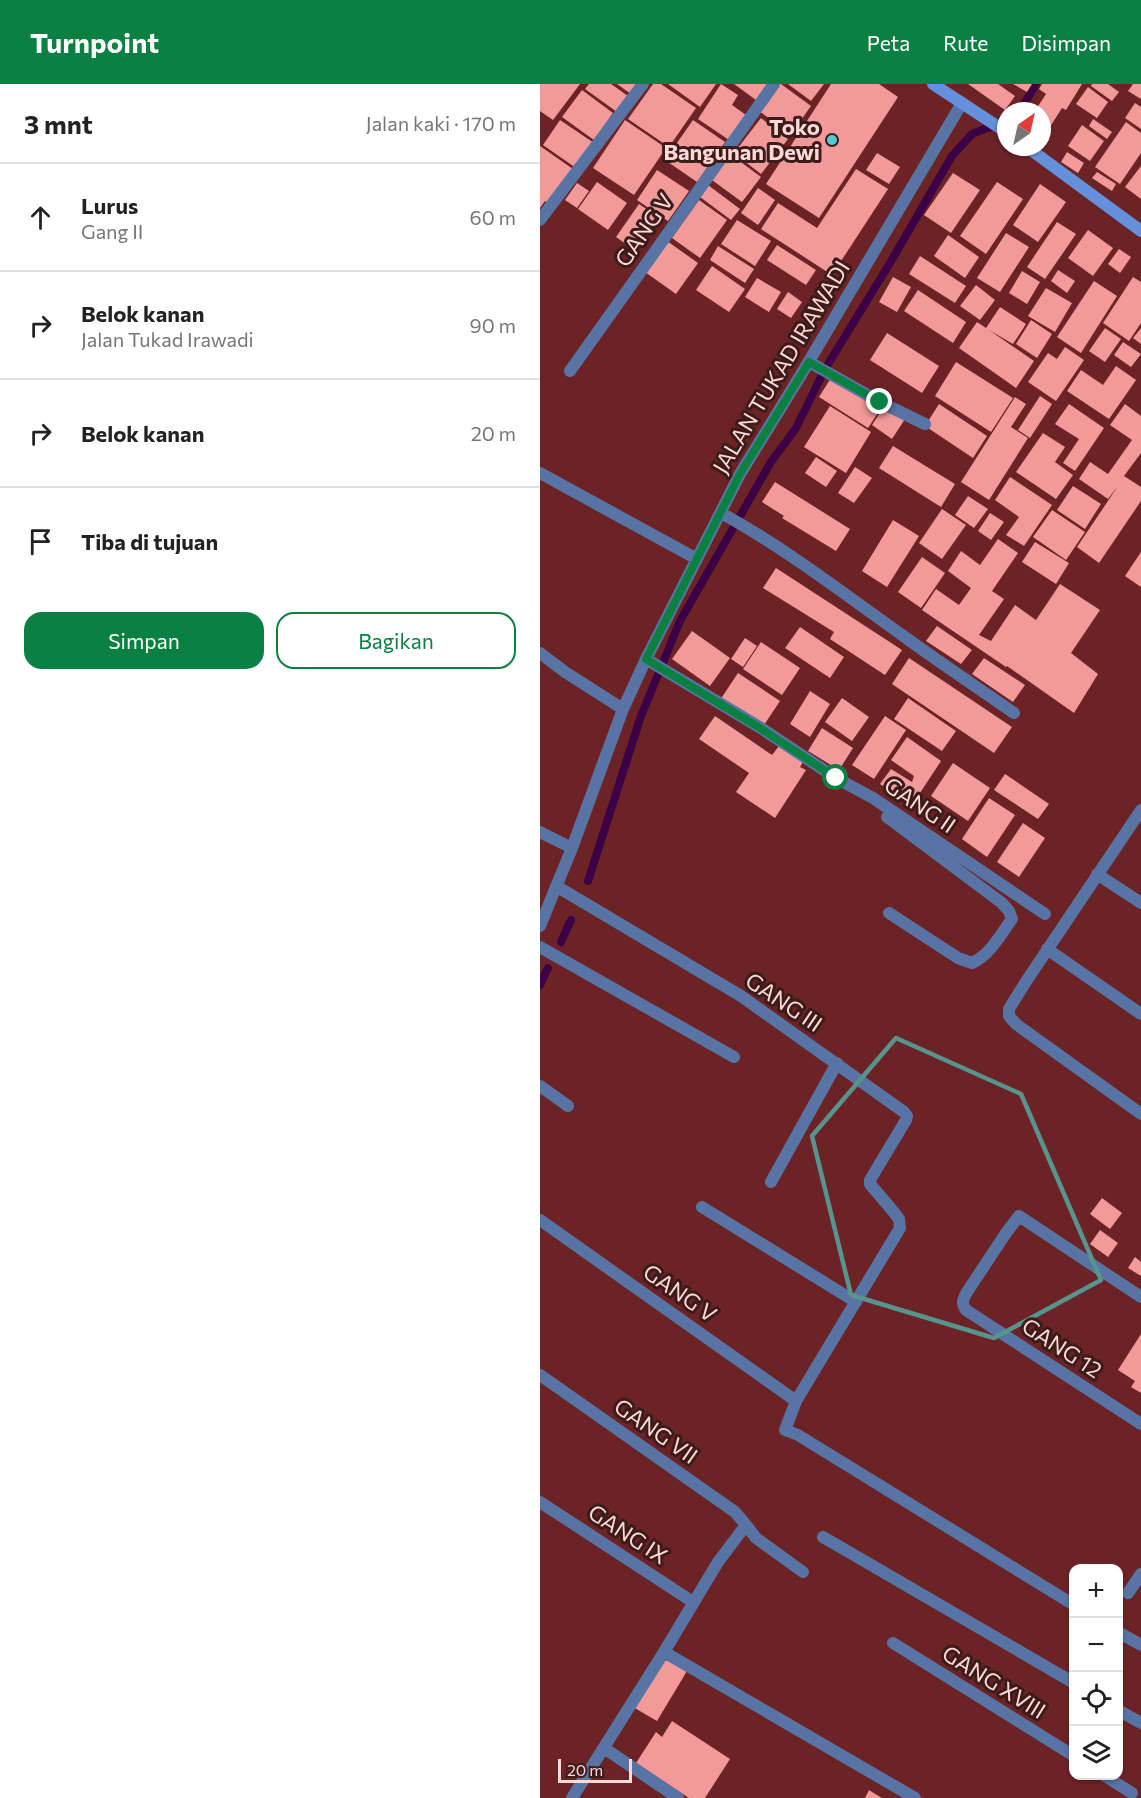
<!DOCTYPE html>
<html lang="id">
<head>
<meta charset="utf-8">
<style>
  :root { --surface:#fff; --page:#f6f6f6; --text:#222; --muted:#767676; --line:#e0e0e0; --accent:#0b8043 }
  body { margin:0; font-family:Commissioner,sans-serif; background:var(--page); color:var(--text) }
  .controls { position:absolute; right:18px; bottom:18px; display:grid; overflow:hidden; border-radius:12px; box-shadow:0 2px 4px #0004 }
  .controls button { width:54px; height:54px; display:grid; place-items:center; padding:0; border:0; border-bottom:2px solid var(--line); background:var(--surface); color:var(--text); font:30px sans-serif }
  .compass { position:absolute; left:457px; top:18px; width:54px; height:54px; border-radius:50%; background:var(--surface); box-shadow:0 2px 4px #0004; rotate:34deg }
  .scale { position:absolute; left:18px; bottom:15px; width:74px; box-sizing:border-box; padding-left:6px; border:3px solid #ffd9d8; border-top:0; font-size:16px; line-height:21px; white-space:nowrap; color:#ffd9d8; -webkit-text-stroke:4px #3c1b1b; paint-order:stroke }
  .stop { position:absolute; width:18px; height:18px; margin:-14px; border:4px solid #0b8043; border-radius:50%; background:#fff }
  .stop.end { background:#0b8043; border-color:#fff; box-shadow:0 2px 6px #0008 }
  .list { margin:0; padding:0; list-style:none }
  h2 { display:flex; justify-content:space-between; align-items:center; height:78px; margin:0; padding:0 24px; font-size:26px }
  h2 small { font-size:20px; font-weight:400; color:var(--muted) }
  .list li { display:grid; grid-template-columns:39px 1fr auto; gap:18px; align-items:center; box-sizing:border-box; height:108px; padding:0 24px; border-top:2px solid var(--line) }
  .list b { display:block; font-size:22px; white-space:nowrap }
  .list p { margin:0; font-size:20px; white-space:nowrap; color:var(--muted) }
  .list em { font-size:20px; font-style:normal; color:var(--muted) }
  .actions { display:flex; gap:12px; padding:18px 24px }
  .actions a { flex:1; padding:14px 0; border:2px solid var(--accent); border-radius:18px; text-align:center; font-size:21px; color:var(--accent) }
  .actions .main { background:var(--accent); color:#fff }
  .icon { flex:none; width:33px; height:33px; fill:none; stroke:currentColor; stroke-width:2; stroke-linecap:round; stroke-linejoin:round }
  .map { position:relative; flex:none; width:601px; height:1714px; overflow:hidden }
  header { display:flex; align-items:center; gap:36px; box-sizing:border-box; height:84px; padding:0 30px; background:var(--accent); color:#fff }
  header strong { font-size:28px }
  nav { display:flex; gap:33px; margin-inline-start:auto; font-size:21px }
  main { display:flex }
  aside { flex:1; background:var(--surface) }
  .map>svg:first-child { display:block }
</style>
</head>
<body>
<header>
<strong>Turnpoint</strong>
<nav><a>Peta</a><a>Rute</a><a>Disimpan</a></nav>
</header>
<main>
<aside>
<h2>3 mnt<small>Jalan kaki · 170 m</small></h2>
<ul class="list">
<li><svg class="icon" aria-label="ahead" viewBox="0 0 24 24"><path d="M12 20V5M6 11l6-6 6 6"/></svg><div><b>Lurus</b><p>Gang II</p></div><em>60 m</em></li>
<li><svg class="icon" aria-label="right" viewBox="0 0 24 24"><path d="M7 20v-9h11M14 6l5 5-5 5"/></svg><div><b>Belok kanan</b><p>Jalan Tukad Irawadi</p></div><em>90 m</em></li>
<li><svg class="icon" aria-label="right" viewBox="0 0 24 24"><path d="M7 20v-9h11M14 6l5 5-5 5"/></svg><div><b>Belok kanan</b></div><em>20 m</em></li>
<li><svg class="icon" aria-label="arrive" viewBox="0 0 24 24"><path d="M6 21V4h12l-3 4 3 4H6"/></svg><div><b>Tiba di tujuan</b></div></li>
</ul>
<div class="actions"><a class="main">Simpan</a><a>Bagikan</a></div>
</aside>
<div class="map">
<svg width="601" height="1714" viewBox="0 0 601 1714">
  <rect width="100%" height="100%" fill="#6c2326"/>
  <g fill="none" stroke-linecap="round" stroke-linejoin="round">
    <path stroke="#3b0045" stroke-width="8" d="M480 27 496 0
      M48 797 101 632 140 537 231 378 256 344 285 285 350 179 412 72 432 50 447 44 466 40
      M21 858 31 836
      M0 901 8 884"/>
  </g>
  <path fill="#f19a99" d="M0 0H40L13 36 0 27Z
    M49 0H71L88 12 77 28 45 5Z
    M77 0H98L91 10Z
    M113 0H121L156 24 129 63 88 35Z
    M128 0H176L160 23Z
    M181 0 198 11 192 21 206 31 189 56 158 35Z
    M194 0H227L216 16Z
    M239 0H241L271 22 251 50 219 27Z
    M248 0H284L271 17Z
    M291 0H339L358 13 279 134 226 100Z
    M428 0H458L475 12 465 26Z
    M473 0H492L487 8Z
    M502 0H542L526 26 522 24 508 46 502 42V27H495L506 10 499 5Z
    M552 0H568L579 8 572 17 551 2Z
    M593 0H601V15L588 7Z
    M548 3 568 18 557 34 536 20Z
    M42 6 73 29 54 56 22 33Z
    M595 19 601 23V45L585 34Z
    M221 34 248 55 221 90 194 69Z
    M553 35 572 48 567 55 549 42Z
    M20 36 54 59 36 84 3 61Z
    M85 36 126 64 94 111 53 84Z
    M153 36 185 58 157 98 125 76Z
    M586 38 601 49V69L580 100 555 83Z
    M542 41 564 57 550 77 528 62Z
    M0 62 33 85 9 120 5 117 0 124Z
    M527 68 544 79 538 89 521 78Z
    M337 69 360 83 349 100 326 86Z
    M190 70 221 93 202 118 172 96Z
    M601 82V115L585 103Z
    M316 85 348 105 292 191 221 145 238 119 277 144Z
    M117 86 149 107 128 137 97 116Z
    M557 88 576 100 572 107 552 94Z
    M413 89 440 106 411 149 384 131Z
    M57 98 87 119 68 146 38 125Z
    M457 98 483 115 446 170 420 152Z
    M37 99 49 107 37 124 25 116Z
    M500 100 526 118 498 158 473 141Z
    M168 101 200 125 191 136 160 113Z
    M218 104 235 116 218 141 201 129Z
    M159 116 187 136 160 174 132 154Z
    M99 120 116 132 93 165 76 153Z
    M197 136 231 157 215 182 181 160Z
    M517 138 536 150 505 195 487 183Z
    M548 146 573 164 553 192 528 174Z
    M466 149 489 163 460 208 437 194Z
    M408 151 439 173 425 194 394 172Z
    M127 157 158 179 136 210 105 188Z
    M237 161 276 186 266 201 227 176Z
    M178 162 214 185 205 199 170 176Z
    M579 165 591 173 580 189 568 180Z
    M380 172 426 202 415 219 369 190Z
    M172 182 205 205 189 228 156 206Z
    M518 186 535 197 527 209 511 197Z
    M482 187 500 198 487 220 469 209Z
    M353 193 371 203 357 228 339 218Z
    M593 193 601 198V239L589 257 563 239Z
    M217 194 241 208 229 228 205 213Z
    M554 197 577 212 541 269 517 253Z
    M436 201 455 216 440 236 420 222Z
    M506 204 532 219 515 248 488 232Z
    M378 206 426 238 413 259 364 227Z
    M248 208 262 218 251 234 237 225Z
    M460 223 486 240 473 260 449 246 494 277 476 304 419 264 437 238 446 244Z
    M491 236 512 250 497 274 476 260Z
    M565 244 581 255 565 278 549 267Z
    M601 244V260L593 254Z
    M347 249 399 282 382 309 330 276Z
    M583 258 601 270 591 283 574 271Z
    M525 263 544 276 516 317 488 298 508 269 517 275Z
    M416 278 473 314 451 348 395 312Z
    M576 282 596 296 569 335 527 307 541 286 563 301Z
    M291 294 340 326 328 344 279 313Z
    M500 312 512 320 490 354 478 346Z
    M475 313 486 320 471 343 488 354 449 416 421 398Z
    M399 320 447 352 433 374 385 342Z
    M529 320 564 344 535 387 523 379 539 355 515 340Z
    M585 320 601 332V369L584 392 601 403V417L559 479 537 463 578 402 568 415 539 395 550 378 568 390 592 356 570 341Z
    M345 321 365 335 352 355 332 341Z
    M290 322 331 348 306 389 264 363Z
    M503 349 525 363 515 378 533 391 516 415 476 388Z
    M353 362 415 400 401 423 339 384Z
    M276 373 297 387 286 403 265 389Z
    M315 383 332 394 314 419 298 409Z
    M470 393 512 421 484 462 466 451 479 433 455 416Z
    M235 398 310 445 296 467 242 434 244 432 222 418Z
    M533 402 561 420 545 445 517 426Z
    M428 412 448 425 434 444 415 431Z
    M402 425 426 441 402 475 379 459Z
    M512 426 545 448 526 476 493 453Z
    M450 429 464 438 451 456 438 447Z
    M353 436 379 452 347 503 322 487Z
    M458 455 478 469 452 507 464 515 439 551 451 557 475 521 496 536 520 500 560 526 531 569 558 590 534 629 467 582 466 583 382 526 396 505 419 521 431 504 408 487 421 467 440 481Z
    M495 458 529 479 516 500 482 478Z
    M601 468V503L585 492Z
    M382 473 405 489 381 524 358 508Z
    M236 484 362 566 345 591 290 555 294 548 223 504Z
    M397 542 432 566 421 580 386 557Z
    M260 543 304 573 290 594 245 564Z
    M152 547 190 574 170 602 132 575Z
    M205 554 217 562 203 583 191 575Z
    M221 558 260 584 242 611 203 585Z
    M369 574 472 643 454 669 352 600Z
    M444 574 485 601 473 618 432 590Z
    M198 589 240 617 222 644 180 616Z
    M270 607 290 620 270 653 250 640Z
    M302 614 329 633 312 657 285 638Z
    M368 614 416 647 402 667 354 635Z
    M175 632 232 671 239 662 263 678 260 683 266 686 235 734 196 708 209 689 159 655Z
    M345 632 366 646 334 695 312 681Z
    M282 644 313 664 299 686 268 667Z
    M367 653 401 677 372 721 340 700 351 685 372 698 374 692 351 676Z
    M413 679 450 704 428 737 391 712Z
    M465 690 509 720 498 735 454 706Z
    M449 714 475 731 447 773 422 755Z
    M483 739 505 754 479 793 457 778Z
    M562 1114 582 1129 570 1145 550 1130Z
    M560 1146 578 1159 568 1173 550 1160Z
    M595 1173 601 1178V1192L588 1184Z
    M601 1250V1309L591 1303 595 1297 578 1286Z
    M125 1574 147 1587 117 1637 93 1623Z
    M132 1637 190 1675 165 1714H149L96 1679 116 1648 122 1653Z
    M329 1706 332 1708 342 1714H325Z"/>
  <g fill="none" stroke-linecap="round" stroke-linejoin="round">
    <path stroke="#5874a4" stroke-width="12" d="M0 136 103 0
      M269 278 340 318 385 340
      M30 287 234 0
      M0 389 157 475
      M181 429C245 464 303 509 362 551 399 578 437 603 474 629
      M0 569 25 588 83 625
      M106 575 221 644 296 694 333 714 505 830
      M601 726 485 899 469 925V932L476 940 601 1030
      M347 733 462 819 469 827 472 835C460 851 451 870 432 879L418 874 349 829
      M0 748 32 764
      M557 790 601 819
      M16 802 201 912 364 1028 367 1032 366 1036 330 1096V1100L352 1126 359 1135 360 1144 256 1317 245 1346 258 1351 534 1521
      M0 842 32 764 83 625 106 575 200 390 262 289 422 19
      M0 863 194 973
      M507 865 601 930
      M0 1002 28 1022
      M231 1098 297 979
      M162 1123 316 1218
      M0 1136 256 1317
      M601 1213 479 1132 466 1149 427 1208C423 1215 421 1219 426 1226L601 1340
      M0 1291 195 1428 206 1441
      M0 1418 153 1518
      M283 1453 534 1599
      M588 1509 601 1490
      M578 1548 601 1561
      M353 1559 534 1672
      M124 1568 375 1714
      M578 1626 601 1639
      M64 1664 138 1714
      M565 1692 592 1709
      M32 1714 124 1568 178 1478 206 1441 216 1454 263 1488"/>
    <path stroke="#6490dc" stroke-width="12" d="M393 0 466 48
      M487 63 601 147"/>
  </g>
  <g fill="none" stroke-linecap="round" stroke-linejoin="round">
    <path stroke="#0b8043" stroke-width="8" d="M296 694 220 644 106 575 200 390 269 278 340 318"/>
  </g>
  <path fill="none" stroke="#57948e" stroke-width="4.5" stroke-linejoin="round" d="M356 954 481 1010 561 1196 454 1254 311 1211 272 1052Z"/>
  <circle fill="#51ccd4" stroke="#3c1b1b" stroke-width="2" cx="292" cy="56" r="6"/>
  <g text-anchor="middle" stroke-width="6" stroke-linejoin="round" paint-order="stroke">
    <g font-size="22" font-weight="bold" fill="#ffd9d8" stroke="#3c1b1b" text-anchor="end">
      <text x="280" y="51">Toko<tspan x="280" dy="25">Bangunan Dewi</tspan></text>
    </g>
    <g font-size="22" fill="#ffd9d8" stroke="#3c1b1b">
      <text transform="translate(104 146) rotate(-55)" y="8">GANG V</text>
      <text transform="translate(241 283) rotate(-59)" y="8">JALAN TUKAD IRAWADI</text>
      <text transform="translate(380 721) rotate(34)" y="8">GANG II</text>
      <text transform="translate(244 918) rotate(34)" y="8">GANG III</text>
      <text transform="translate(140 1209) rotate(35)" y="8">GANG V</text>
      <text transform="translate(522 1264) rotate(33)" y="8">GANG 12</text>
      <text transform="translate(116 1347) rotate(35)" y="8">GANG VII</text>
      <text transform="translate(88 1450) rotate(33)" y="8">GANG IX</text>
      <text transform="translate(454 1598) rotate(32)" y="8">GANG XVIII</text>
    </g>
  </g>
</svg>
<div class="controls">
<button>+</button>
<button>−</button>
<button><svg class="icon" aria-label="locate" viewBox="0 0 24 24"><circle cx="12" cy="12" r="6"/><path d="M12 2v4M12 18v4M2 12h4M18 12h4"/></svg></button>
<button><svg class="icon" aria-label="layers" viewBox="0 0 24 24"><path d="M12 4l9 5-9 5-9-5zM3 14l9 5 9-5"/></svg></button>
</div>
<svg class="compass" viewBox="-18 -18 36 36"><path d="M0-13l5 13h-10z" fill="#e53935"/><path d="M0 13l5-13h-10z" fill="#767676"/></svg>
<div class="scale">20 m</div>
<div class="stop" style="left:296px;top:694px"></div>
<div class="stop end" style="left:340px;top:318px"></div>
</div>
</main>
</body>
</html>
